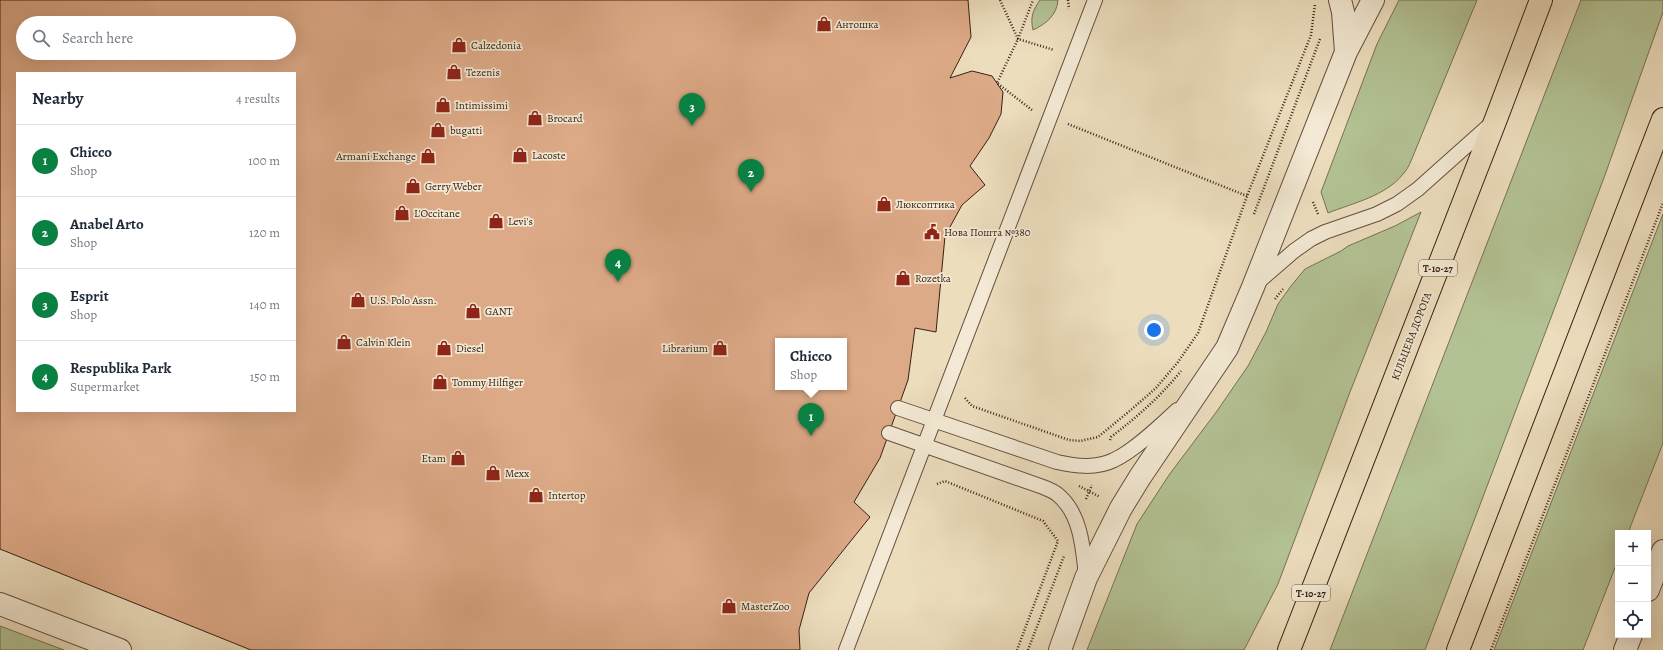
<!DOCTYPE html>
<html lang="en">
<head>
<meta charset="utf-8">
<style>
  :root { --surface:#fff; --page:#f2f2f3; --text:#1f2937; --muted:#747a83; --line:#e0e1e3; --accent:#0b8043 }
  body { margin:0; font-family:Alegreya,serif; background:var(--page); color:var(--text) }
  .controls { position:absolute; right:12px; bottom:12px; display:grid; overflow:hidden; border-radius:0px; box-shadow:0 4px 16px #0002 }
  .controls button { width:36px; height:36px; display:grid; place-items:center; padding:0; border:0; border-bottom:1px solid var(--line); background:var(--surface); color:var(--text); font:20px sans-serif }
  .you { position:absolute; left:1154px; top:330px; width:14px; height:14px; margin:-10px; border:3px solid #fff; border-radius:50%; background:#1a73e8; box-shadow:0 0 0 6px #1a73e833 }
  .badge { display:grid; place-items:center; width:26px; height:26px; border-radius:50%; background:var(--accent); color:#fff; font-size:13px; font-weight:700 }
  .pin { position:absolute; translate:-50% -33px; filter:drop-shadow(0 1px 2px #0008) }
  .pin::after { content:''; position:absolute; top:21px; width:14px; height:12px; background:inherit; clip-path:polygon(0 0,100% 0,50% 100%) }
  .popup { position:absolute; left:775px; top:338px; width:72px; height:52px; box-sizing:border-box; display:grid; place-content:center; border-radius:0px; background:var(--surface); filter:drop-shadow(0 1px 3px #0005); font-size:13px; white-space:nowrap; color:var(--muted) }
  .popup b { font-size:15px; color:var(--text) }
  .popup::after { content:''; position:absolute; left:50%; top:100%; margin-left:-8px; border:8px solid transparent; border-top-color:var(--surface) }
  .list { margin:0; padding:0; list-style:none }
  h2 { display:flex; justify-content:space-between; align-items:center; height:52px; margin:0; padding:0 16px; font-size:17px }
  h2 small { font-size:13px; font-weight:400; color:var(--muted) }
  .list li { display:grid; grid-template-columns:26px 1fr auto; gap:12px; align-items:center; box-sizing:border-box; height:72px; padding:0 16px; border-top:1px solid var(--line) }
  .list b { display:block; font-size:15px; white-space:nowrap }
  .list p { margin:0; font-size:13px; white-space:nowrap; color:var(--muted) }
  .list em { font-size:13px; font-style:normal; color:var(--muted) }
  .icon { flex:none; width:22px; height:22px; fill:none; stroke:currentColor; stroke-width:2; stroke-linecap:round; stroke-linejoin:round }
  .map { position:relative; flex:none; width:1663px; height:650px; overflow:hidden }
  .search { position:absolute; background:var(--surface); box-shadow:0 4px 16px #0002; left:16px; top:16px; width:280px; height:44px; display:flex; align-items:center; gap:10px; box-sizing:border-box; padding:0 14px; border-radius:22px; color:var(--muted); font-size:15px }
  .panel { position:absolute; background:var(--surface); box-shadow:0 4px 16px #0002; left:16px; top:72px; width:280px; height:340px; border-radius:0px }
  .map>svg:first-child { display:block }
</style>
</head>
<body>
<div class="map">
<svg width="1663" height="650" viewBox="0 0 1663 650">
  <rect width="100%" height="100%" fill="#ecddbd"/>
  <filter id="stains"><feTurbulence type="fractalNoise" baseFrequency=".005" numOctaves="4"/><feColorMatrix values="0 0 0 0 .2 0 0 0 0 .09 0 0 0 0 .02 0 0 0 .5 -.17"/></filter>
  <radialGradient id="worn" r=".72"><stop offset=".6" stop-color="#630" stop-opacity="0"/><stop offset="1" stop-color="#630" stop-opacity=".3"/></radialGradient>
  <path fill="#b3c294" stroke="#767154" d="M1040 0H1058C1057 15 1046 24 1033 30 1030 17 1033 10 1040 0Z
    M1399 0H1477L1411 161C1409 166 1406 171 1403 174 1386 196 1353 203 1328 213L1321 192 1377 44Z
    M1581 0H1663V12L1605 175 1425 650H1330Z
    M1421 212 1350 392 1278 584 1244 650H1087L1137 524 1169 475 1217 411 1248 366 1266 332 1278 304 1291 286 1305 269 1341 251 1348 246 1395 226Z
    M1663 214V443L1628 533H1618V560L1583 650H1494Z
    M0 626 64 650H0Z"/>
  <path fill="#ddaa87" stroke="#382015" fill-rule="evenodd" d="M0 0H968L971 37 950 78 972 71 992 76 1003 92 1001 114 989 138 970 166 985 185 962 205 945 236 936 332 915 328 908 380 880 458 854 502 870 517 809 593 799 630 800 650H251L0 549ZM23 23H289V53H23ZM17 73H295V411H17ZM778 341H844V387H778Z"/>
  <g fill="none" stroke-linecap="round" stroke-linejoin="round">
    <defs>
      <path id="service" d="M1257 283 1294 251 1311 239 1325 232 1377 214 1397 204 1418 189 1492 123
        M898 408 1057 462C1075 466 1096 469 1114 460 1134 451 1161 425 1177 410
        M889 433 1043 487C1048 489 1053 491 1057 494 1081 513 1083 548 1086 576
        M846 650 1095 0"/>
      <path id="minor" d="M1340 0 1343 12 1346 52
        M1648 590 1663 551
        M0 604 120 650
        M1060 650 1086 578 1121 508 1140 477 1227 348 1253 287 1346 52 1373 0
        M1625 650 1631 635"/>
      <path id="trunk" d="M1289 650 1496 119 1541 0
        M1458 650 1663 119"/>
    </defs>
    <use href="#service" stroke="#654f3f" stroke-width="16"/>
    <use href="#minor" stroke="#654f3f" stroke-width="24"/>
    <use href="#trunk" stroke="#382015" stroke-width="24"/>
    <path stroke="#382015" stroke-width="2.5" stroke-dasharray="1 2" stroke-linecap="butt" d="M1000 0 1018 39 1054 50
      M1068 0 1069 9
      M1032 110 997 83 1018 39 1033 0
      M1068 124 1247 196
      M1313 202 1318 214
      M1254 214 1320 39
      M1275 299 1283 289
      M965 398 972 406 1069 440 1080 441 1098 437 1132 409 1156 388 1178 362 1198 333 1247 196 1311 35 1315 4
      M1110 440 1111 437C1138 416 1159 398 1181 371
      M937 484 945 481 1043 521 1058 541 1017 650
      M1079 486 1100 497
      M1086 499 1092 485
      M1028 650 1064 556
      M1491 650 1663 203"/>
    <use href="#service" stroke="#f3e9d4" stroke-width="14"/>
    <use href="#minor" stroke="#f3e9d4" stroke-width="22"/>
    <use href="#trunk" stroke="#ecddbd" stroke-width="22"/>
  </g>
  <defs>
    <symbol id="shop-bare" viewBox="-9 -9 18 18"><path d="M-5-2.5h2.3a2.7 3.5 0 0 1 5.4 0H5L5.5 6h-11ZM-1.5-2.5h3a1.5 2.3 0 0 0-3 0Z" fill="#8f2418" stroke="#f3e9d4" stroke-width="2.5" paint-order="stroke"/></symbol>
    <symbol id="civic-bare" viewBox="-9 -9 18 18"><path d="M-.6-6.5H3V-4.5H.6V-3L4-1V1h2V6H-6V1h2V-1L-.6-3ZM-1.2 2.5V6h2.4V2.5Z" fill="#8f2418" stroke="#f3e9d4" stroke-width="2.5" paint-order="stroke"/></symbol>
  </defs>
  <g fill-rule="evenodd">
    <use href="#shop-bare" x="813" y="13" width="22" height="22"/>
    <use href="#shop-bare" x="448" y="34" width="22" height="22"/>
    <use href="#shop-bare" x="443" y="61" width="22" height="22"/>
    <use href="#shop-bare" x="432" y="94" width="22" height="22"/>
    <use href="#shop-bare" x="524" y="107" width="22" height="22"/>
    <use href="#shop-bare" x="427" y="119" width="22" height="22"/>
    <use href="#shop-bare" x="509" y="144" width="22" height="22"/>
    <use href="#shop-bare" x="417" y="145" width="22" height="22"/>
    <use href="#shop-bare" x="402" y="175" width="22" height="22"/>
    <use href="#shop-bare" x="873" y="193" width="22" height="22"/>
    <use href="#shop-bare" x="391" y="202" width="22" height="22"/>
    <use href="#shop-bare" x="485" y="210" width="22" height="22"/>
    <use href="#civic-bare" x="921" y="221" width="22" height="22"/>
    <use href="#shop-bare" x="892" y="267" width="22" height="22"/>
    <use href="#shop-bare" x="347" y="289" width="22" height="22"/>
    <use href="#shop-bare" x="462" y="300" width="22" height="22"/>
    <use href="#shop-bare" x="333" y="331" width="22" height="22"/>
    <use href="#shop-bare" x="433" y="337" width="22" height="22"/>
    <use href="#shop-bare" x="709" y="337" width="22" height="22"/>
    <use href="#shop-bare" x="429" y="371" width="22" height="22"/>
    <use href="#shop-bare" x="447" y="447" width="22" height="22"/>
    <use href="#shop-bare" x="482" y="462" width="22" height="22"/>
    <use href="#shop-bare" x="525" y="484" width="22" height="22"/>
    <use href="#shop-bare" x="718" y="595" width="22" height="22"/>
  </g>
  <g text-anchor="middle" stroke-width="3.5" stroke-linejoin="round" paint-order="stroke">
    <g fill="#f3e9d4" stroke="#705c4e" stroke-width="1">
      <rect x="1419" y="260" width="38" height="16" rx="3"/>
      <rect x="1292" y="585" width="38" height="16" rx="3"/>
    </g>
    <g font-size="10" font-weight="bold" fill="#382015">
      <text x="1438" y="272">Т-10-27</text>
      <text x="1311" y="597">Т-10-27</text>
    </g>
    <g font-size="11" fill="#382015" stroke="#f3e9d4" text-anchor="start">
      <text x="836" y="28">Антошка</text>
      <text x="471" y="49">Calzedonia</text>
      <text x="466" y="76">Tezenis</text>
      <text x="455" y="109">Intimissimi</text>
      <text x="547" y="122">Brocard</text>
      <text x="450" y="134">bugatti</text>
      <text x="532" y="159">Lacoste</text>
      <text x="416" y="160" text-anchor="end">Armani Exchange</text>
      <text x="425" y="190">Gerry Weber</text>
      <text x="896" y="208">Люксоптика</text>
      <text x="414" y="217">L'Occitane</text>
      <text x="508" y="225">Levi's</text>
      <text x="944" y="236">Нова Пошта №380</text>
      <text x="915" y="282">Rozetka</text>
      <text x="370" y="304">U.S. Polo Assn.</text>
      <text x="485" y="315">GANT</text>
      <text x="356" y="346">Calvin Klein</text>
      <text x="456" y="352">Diesel</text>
      <text x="708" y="352" text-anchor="end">Librarium</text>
      <text x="452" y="386">Tommy Hilfiger</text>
      <text x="446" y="462" text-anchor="end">Etam</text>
      <text x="505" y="477">Mexx</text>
      <text x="548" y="499">Intertop</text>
      <text x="741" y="610">MasterZoo</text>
    </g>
    <g font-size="11" fill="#382015" stroke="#f3e9d4">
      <text transform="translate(1411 336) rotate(-69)" y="4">КІЛЬЦЕВА ДОРОГА</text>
    </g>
  </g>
  <rect width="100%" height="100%" filter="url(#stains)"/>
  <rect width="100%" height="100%" fill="url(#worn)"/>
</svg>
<div class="controls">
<button>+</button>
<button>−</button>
<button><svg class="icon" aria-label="locate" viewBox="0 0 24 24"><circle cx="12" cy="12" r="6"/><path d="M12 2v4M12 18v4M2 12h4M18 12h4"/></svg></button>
</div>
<div class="you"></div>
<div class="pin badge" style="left:811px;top:436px">1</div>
<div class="popup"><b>Chicco</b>Shop</div>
<div class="pin badge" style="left:751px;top:192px">2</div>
<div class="pin badge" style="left:692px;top:126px">3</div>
<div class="pin badge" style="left:618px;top:282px">4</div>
<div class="search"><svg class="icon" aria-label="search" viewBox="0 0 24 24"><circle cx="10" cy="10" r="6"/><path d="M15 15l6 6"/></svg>Search here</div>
<section class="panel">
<h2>Nearby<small>4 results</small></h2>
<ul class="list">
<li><span class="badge">1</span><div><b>Chicco</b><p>Shop</p></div><em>100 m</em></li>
<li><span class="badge">2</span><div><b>Anabel Arto</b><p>Shop</p></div><em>120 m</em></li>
<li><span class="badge">3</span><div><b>Esprit</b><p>Shop</p></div><em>140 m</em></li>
<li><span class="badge">4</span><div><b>Respublika Park</b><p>Supermarket</p></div><em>150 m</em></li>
</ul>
</section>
</div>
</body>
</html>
